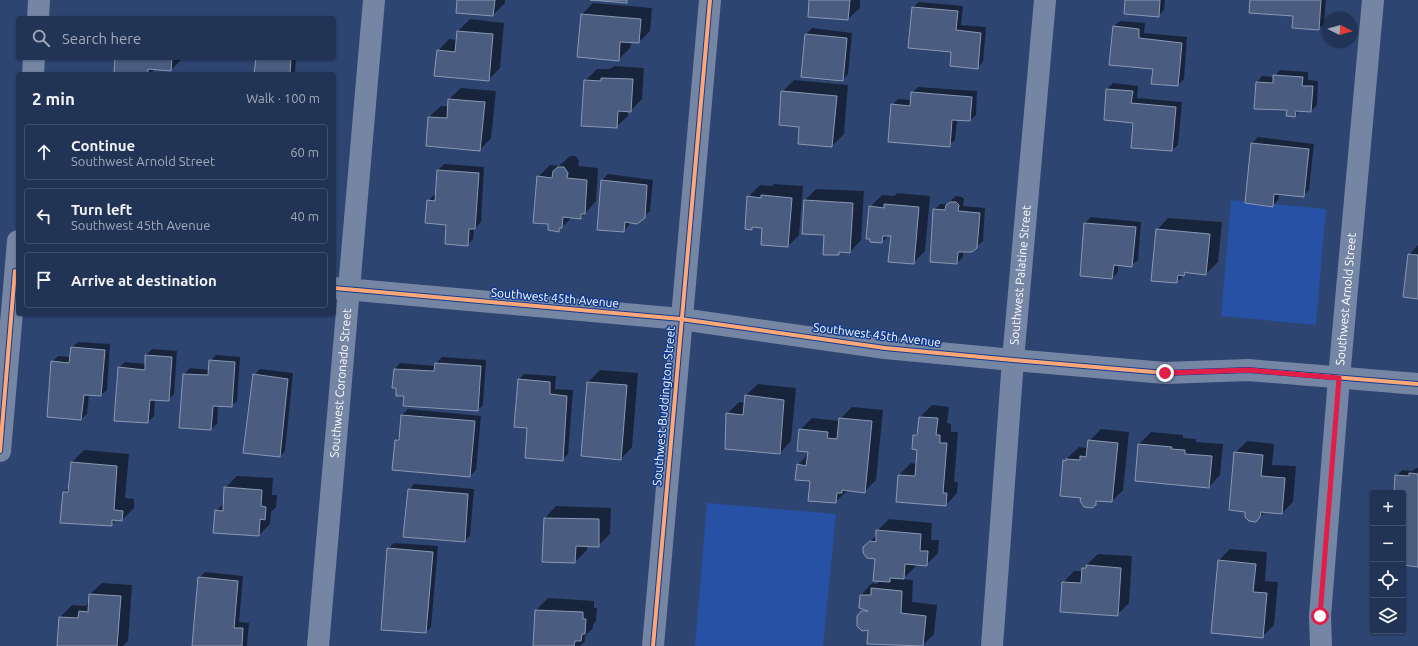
<!DOCTYPE html>
<html lang="en">
<head>
<meta charset="utf-8">
<style>
  :root { --surface:#223455; --page:#2e3f5f; --text:#f1f3f6; --muted:#a2aab9; --line:#3f4f6c }
  body { margin:0; font-family:Ubuntu,sans-serif; background:var(--page); color:var(--text) }
  .controls { position:absolute; right:12px; bottom:12px; display:grid; overflow:hidden; border-radius:4px; box-shadow:0 1px 3px #0004 }
  .controls button { width:36px; height:36px; display:grid; place-items:center; padding:0; border:0; border-bottom:1px solid var(--line); background:var(--surface); color:var(--text); font:20px sans-serif }
  .compass { position:absolute; left:1322px; top:12px; width:36px; height:36px; border-radius:50%; background:var(--surface); box-shadow:0 1px 3px #0004; rotate:95deg }
  .stop { position:absolute; width:12px; height:12px; margin:-9px; border:3px solid #e11d48; border-radius:50%; background:#fff }
  .stop.end { background:#e11d48; border-color:#fff; box-shadow:0 1px 4px #0008 }
  .list { margin:0; padding:0; list-style:none }
  h2 { display:flex; justify-content:space-between; align-items:center; height:52px; margin:0; padding:0 16px; font-size:17px }
  h2 small { font-size:13px; font-weight:400; color:var(--muted) }
  .list li { display:grid; grid-template-columns:26px 1fr auto; gap:12px; align-items:center; box-sizing:border-box; height:56px; margin:0 8px 8px; padding:0 8px; border:1px solid var(--line); border-radius:4px }
  .list b { display:block; font-size:15px; white-space:nowrap }
  .list p { margin:0; font-size:13px; white-space:nowrap; color:var(--muted) }
  .list em { font-size:13px; font-style:normal; color:var(--muted) }
  .icon { flex:none; width:22px; height:22px; fill:none; stroke:currentColor; stroke-width:2; stroke-linecap:round; stroke-linejoin:round }
  .map { position:relative; flex:none; width:1418px; height:646px; overflow:hidden }
  .search { position:absolute; background:var(--surface); box-shadow:0 1px 3px #0004; left:16px; top:16px; width:320px; height:44px; display:flex; align-items:center; gap:10px; box-sizing:border-box; padding:0 14px; border-radius:4px; color:var(--muted); font-size:15px }
  .panel { position:absolute; background:var(--surface); box-shadow:0 1px 3px #0004; left:16px; top:72px; width:320px; height:244px; border-radius:4px }
  .map>svg:first-child { display:block }
</style>
</head>
<body>
<div class="map">
<svg width="1418" height="646" viewBox="0 0 1418 646">
  <rect width="100%" height="100%" fill="#2e4571"/>
  <path fill="#2651a4" d="M1231 200 1326 209 1316 325 1221 316Z
    M707 503 836 514 823 646H695Z"/>
  <path fill="#0007" d="M458 0H505V3L493 15Z
    M810 0H860V8L848 19Z
    M1126 0H1165L1164 10 1158 16Z
    M1251 0H1326L1324 24 1318 29 1294 15Z
    M919 2 963 6 961 25 986 27 983 62 977 68 953 51 913 7Z
    M593 3 652 8 650 31 639 42H631L630 48 618 60 581 15Z
    M141 16 161 18H139Z
    M470 19 504 23 500 68 488 80 438 51 449 39 457 40 458 31Z
    M1120 21 1145 23 1144 33 1187 37 1184 79 1178 85 1114 26Z
    M812 28 852 33 848 74 843 80 806 34Z
    M116 58H183L171 70 155 69 150 74H115Z
    M257 58H296L295 74H255Z
    M614 66 644 68 642 99 630 111 628 110V116L616 127 585 81 597 69H610Z
    M1280 70 1308 72V80L1318 81 1317 105 1311 111 1301 110 1295 116 1257 82 1262 76 1274 77Z
    M794 80 848 85 844 134 832 146 799 143 801 126 782 92Z
    M1113 83 1138 86 1137 98 1182 102 1178 145 1172 150 1134 122 1105 119 1107 89Z
    M918 87 977 91 976 115 970 120H957L955 140 949 145 892 105 898 99 911 100 912 93Z
    M461 88 496 91 491 138 480 150 429 117 441 106H449V99Z
    M1258 137 1314 144 1309 190 1303 196 1279 193 1278 200 1272 206 1252 143Z
    M570 156H576L579 161 578 166 598 168 596 201 581 218 572 217 558 231 550 223 538 177 550 165 559 166Z
    M444 164 484 167 481 222 474 229 473 239 468 245 428 201 434 195H436L438 170Z
    M608 174 653 180 650 211 644 217 630 222 629 225 624 231 598 229 602 180Z
    M774 184 803 186 799 235 788 246 763 227 755 226 752 229 748 197 760 185 772 186Z
    M816 189 864 191 861 240 850 252H841L839 254 805 200Z
    M897 193 930 196 925 251 913 263 892 235H889L882 242 870 207 882 195 894 196Z
    M956 196 962 197 964 199 963 206 985 208 983 241 976 247 963 251V257L957 263 934 210 940 204H947Z
    M1091 217 1141 222 1138 260 1132 265H1118V272L1112 278 1081 275 1085 223Z
    M1168 218 1222 222 1218 262 1206 274 1187 272 1177 282 1157 230Z
    M1418 245V298L1409 255Z
    M78 342 110 344 107 390 101 395 89 394 87 414 81 419 52 362 58 356 71 357 72 347Z
    M152 349 177 351 174 394 168 400 155 399 154 416 148 422 119 368 125 362 146 364V355Z
    M216 355 240 357 237 401 231 406 218 405 217 424 211 429 184 374 190 368 209 370 210 361Z
    M442 357 486 360 483 405 478 410 405 395 397 387H394L395 369 400 363 436 366V363Z
    M260 369 293 373 285 451 280 456 254 375Z
    M600 370 638 373 632 447 621 459 582 455 588 382Z
    M524 374 556 376 555 389 573 390 568 454 562 460 528 427 518 380Z
    M758 384 796 388 791 441 780 453 727 414 739 402 746 403V395Z
    M932 405 949 407 947 423 951 424V432H958L954 482H958L957 493 946 505 899 475 911 463 917 464 918 449 913 448 914 435 919 430 920 417Z
    M852 407 883 410 876 480 864 492 847 491 835 502 811 480 798 465 808 454 809 451 800 430 812 418 840 421V419Z
    M408 409 481 416 476 470 470 476 396 440 401 435 402 415Z
    M1101 429 1129 432 1123 490 1112 501 1099 500 1095 504 1082 497 1064 461 1079 447 1088 448 1089 441Z
    M1151 432 1183 435V438L1196 439V442L1223 444 1220 475 1209 487 1136 481 1139 444Z
    M1247 441 1274 444 1272 465 1296 466 1293 502 1282 513 1265 512 1256 521 1235 453Z
    M84 450 129 454 125 498 134 499V508L122 520 117 519 111 525 64 492 70 486 72 462Z
    M1416 468H1418V566L1403 564V493H1395L1396 476 1402 470 1412 471Z
    M237 476 273 478 272 495H277L276 507 271 512 270 524 259 535 216 511 224 503 225 488Z
    M414 484 474 489 470 536 464 541 409 490Z
    M556 506 611 508 610 534 598 546 587 545V550L575 562 544 561 545 518Z
    M889 519 932 523 931 540H939L938 553 926 565 916 564V566L903 579 913 580 912 602 937 605 934 634 922 646H899L900 645 869 628 861 611 864 608 861 595 872 583 877 584 880 580 876 558 864 547 877 535V531Z
    M394 543 438 546 431 627 426 632 388 549Z
    M1230 549 1267 552 1265 581 1278 582 1274 625 1262 637 1219 560Z
    M1098 554 1132 556 1129 603 1117 615 1063 583 1074 571H1083V568Z
    M205 572 243 576 239 622 249 623 247 646H193L199 578Z
    M102 583 132 585 128 641 123 646H58L60 617 72 605 85 606 90 602V594Z
    M548 598 594 601V608H597L596 621 593 625V628L585 636V641L580 646H534L536 610Z"/>
  <path fill="#4a5c7f" stroke="#8a98b3" d="M457 0H495L493 16 456 13Z
    M590 0H627V3Z
    M809 0H850L848 20 808 17Z
    M1125 0H1160L1159 17 1124 14Z
    M1250 0H1321L1319 30 1292 28 1293 16 1249 13Z
    M912 7 958 11 956 30 981 33 978 69 950 66 951 52 908 48Z
    M581 14 641 19 639 43 620 42 619 61 577 57Z
    M1113 26 1139 29V38L1182 43 1178 86 1151 84 1153 69 1109 65Z
    M457 31 493 34 489 81 434 76 437 50 455 52Z
    M805 34 847 38 843 81 801 77Z
    M115 58H172L171 71 148 69V74H114Z
    M256 58H291L290 74H254Z
    M1273 75 1303 77 1302 86H1313L1311 112 1296 111 1295 117 1286 116 1287 110 1254 109 1256 82 1273 83Z
    M601 78 633 79 631 112 618 111 617 128 581 126 584 80 601 81Z
    M1106 89 1133 91 1131 103 1176 107 1172 151 1131 148 1133 123 1104 120Z
    M781 91 837 96 832 147 798 144 799 127 779 125Z
    M911 92 972 97 970 121 952 120 950 147 888 142 891 104 910 106Z
    M448 99 485 102 480 151 426 146 428 117 447 118Z
    M1251 143 1309 149 1304 197 1274 194 1273 207 1245 203Z
    M558 167H564L568 173 567 178 587 180 585 214H581V219L563 217 562 228H559V232L548 230V224L533 223 537 176 552 178 553 171Z
    M437 170 479 173 475 229H469L468 246 445 244 446 225 425 223 427 200 435 201Z
    M601 180 647 185 645 218 637 224 625 222 624 232 597 230Z
    M761 195 792 198 788 247 761 245 762 228 752 227V230L745 229 747 196 761 198Z
    M804 200 853 203 850 253 839 252V255H823L824 235 802 234Z
    M950 202H956L959 205 958 211 980 213 977 248 972 252H958L957 264 930 262 933 209 945 210 946 205Z
    M884 204 919 207 914 264 888 262 891 236H883L882 243 870 242V239H866L869 206 884 208Z
    M1084 223 1136 227 1132 267 1114 265 1112 279 1080 276Z
    M1156 229 1210 234 1206 275 1189 273 1185 272 1184 276 1178 275 1177 283 1151 281Z
    M1408 254 1418 255V299L1403 297Z
    M71 347 105 350 101 396 84 395 81 420 47 417 51 361 69 363Z
    M145 355 172 357 169 401 150 400 148 423 114 421 118 367 145 370Z
    M209 360 235 362 232 407 213 406 211 430 179 428 183 374 208 375Z
    M435 363 481 366 478 411 403 406 404 396H396V388H392L394 369 434 371Z
    M253 374 288 379 280 457 243 453Z
    M518 379 550 382V394L567 396 563 461 525 458 527 428 514 427Z
    M587 382 627 385 621 460 581 456Z
    M745 395 784 400 780 454 725 449 726 413 743 415Z
    M401 415 475 421 470 477 392 470 395 440H399Z
    M919 417 938 418 936 435H940V443H947L943 493H947L946 506 896 502 898 475 915 476 917 450 912 449 913 435H917Z
    M839 418 872 421 865 493 842 490V493H837L836 503 808 501 810 481 795 480 797 464 806 466 808 452 797 451 799 429 828 432 827 438 837 439Z
    M1088 440 1118 443 1112 502 1096 501V505L1092 508 1084 507 1080 501 1081 498 1060 496 1063 460 1066 461V459L1080 460V456L1086 457Z
    M1138 444 1172 447 1171 449 1185 450V454L1212 456 1209 488 1135 481Z
    M1234 452 1263 455 1261 476 1285 478 1282 514 1261 512 1260 517 1256 522 1249 521 1245 517V512L1229 510Z
    M71 462 117 466 114 510 123 511 122 521 112 520V526L60 523 63 492H68Z
    M1409 473 1418 474V567L1403 565V493H1394L1395 475 1409 476Z
    M224 487 262 490 261 506 266 507 265 520 260 519 259 536 213 533 215 510 223 511Z
    M408 489 468 494 465 542 403 537Z
    M544 518 599 519V547L576 546 575 563 542 562Z
    M876 530 921 534 920 551H928L927 566 905 564 904 579 890 578V582L873 581 875 559 867 558 863 553V547L870 541 876 542Z
    M387 548 433 552 426 633 381 630Z
    M1218 560 1256 564 1253 592 1267 593 1263 638 1211 633Z
    M1086 565 1121 568 1118 616 1060 612 1062 582 1081 583 1082 568H1086Z
    M198 577 238 581 234 628H243L242 646H192Z
    M871 588 902 591 901 613 926 616 923 646 867 644 868 630 862 631 857 626V616L861 611H868L859 608 860 595H871Z
    M89 594 121 596 117 646H57L59 617 78 618 79 611 88 612Z
    M535 610 583 612V619H586L585 634H582L581 641H575L574 646H533Z"/>
  <g fill="none" stroke-linecap="round" stroke-linejoin="round">
    <g stroke="#7586a5" stroke-width="22">
      <path d="M38 18 39 0"/>
      <path d="M33 74 34 58"/>
      <path d="M334 288 681 319 885 348 1013 360 1165 373 1248 370 1418 384"/>
      <path d="M0 451 18 241"/>
      <path id="s1" d="M318 646 374 0"/>
      <path d="M653 646 710 0"/>
      <path id="s2" d="M992 646 1013 360 1045 0"/>
      <path id="s3" d="M1321 646 1320 616 1339 378 1373 0"/>
    </g>
    <defs>
      <path id="cycleway" d="M334 288 681 319 885 348 1013 360 1165 373 1248 370 1418 384
        M0 451 15 271
        M653 646 710 0"/>
    </defs>
    <use href="#cycleway" stroke="#133c8c" stroke-width="6"/>
    <use href="#cycleway" stroke="#fea87a" stroke-width="4"/>
  </g>
  <g fill="none" stroke-linecap="round" stroke-linejoin="round">
    <path stroke="#e11d48" stroke-width="5" d="M1165 373 1248 370 1339 378 1320 616"/>
  </g>
  <g text-anchor="middle" stroke-width="3" stroke-linejoin="round" paint-order="stroke">
    <g font-size="12" fill="#fff" stroke="#133c8c">
      <text dy="4" stroke="none"><textPath href="#s2" startOffset="372">Southwest Palatine Street</textPath></text>
      <text transform="translate(555 298) rotate(5)" y="4">Southwest 45th Avenue</text>
      <text dy="4" stroke="none"><textPath href="#s3" startOffset="348">Southwest Arnold Street</textPath></text>
      <text transform="translate(877 335) rotate(7)" y="4">Southwest 45th Avenue</text>
      <text dy="4" stroke="none"><textPath href="#s1" startOffset="264">Southwest Coronado Street</textPath></text>
      <text transform="translate(664 406) rotate(-85)" y="4">Southwest Buddington Street</text>
    </g>
  </g>
</svg>
<div class="controls">
<button>+</button>
<button>−</button>
<button><svg class="icon" aria-label="locate" viewBox="0 0 24 24"><circle cx="12" cy="12" r="6"/><path d="M12 2v4M12 18v4M2 12h4M18 12h4"/></svg></button>
<button><svg class="icon" aria-label="layers" viewBox="0 0 24 24"><path d="M12 4l9 5-9 5-9-5zM3 14l9 5 9-5"/></svg></button>
</div>
<svg class="compass" viewBox="-18 -18 36 36"><path d="M0-13l5 13h-10z" fill="#e53935"/><path d="M0 13l5-13h-10z" fill="#a2aab9"/></svg>
<div class="stop" style="left:1320px;top:616px"></div>
<div class="stop end" style="left:1165px;top:373px"></div>
<div class="search"><svg class="icon" aria-label="search" viewBox="0 0 24 24"><circle cx="10" cy="10" r="6"/><path d="M15 15l6 6"/></svg>Search here</div>
<section class="panel">
<h2>2 min<small>Walk · 100 m</small></h2>
<ul class="list">
<li><svg class="icon" aria-label="ahead" viewBox="0 0 24 24"><path d="M12 20V5M6 11l6-6 6 6"/></svg><div><b>Continue</b><p>Southwest Arnold Street</p></div><em>60 m</em></li>
<li><svg class="icon" aria-label="left" viewBox="0 0 24 24"><path d="M17 20v-9H6M10 6l-5 5 5 5"/></svg><div><b>Turn left</b><p>Southwest 45th Avenue</p></div><em>40 m</em></li>
<li><svg class="icon" aria-label="arrive" viewBox="0 0 24 24"><path d="M6 21V4h12l-3 4 3 4H6"/></svg><div><b>Arrive at destination</b></div></li>
</ul>
</section>
</div>
</body>
</html>
